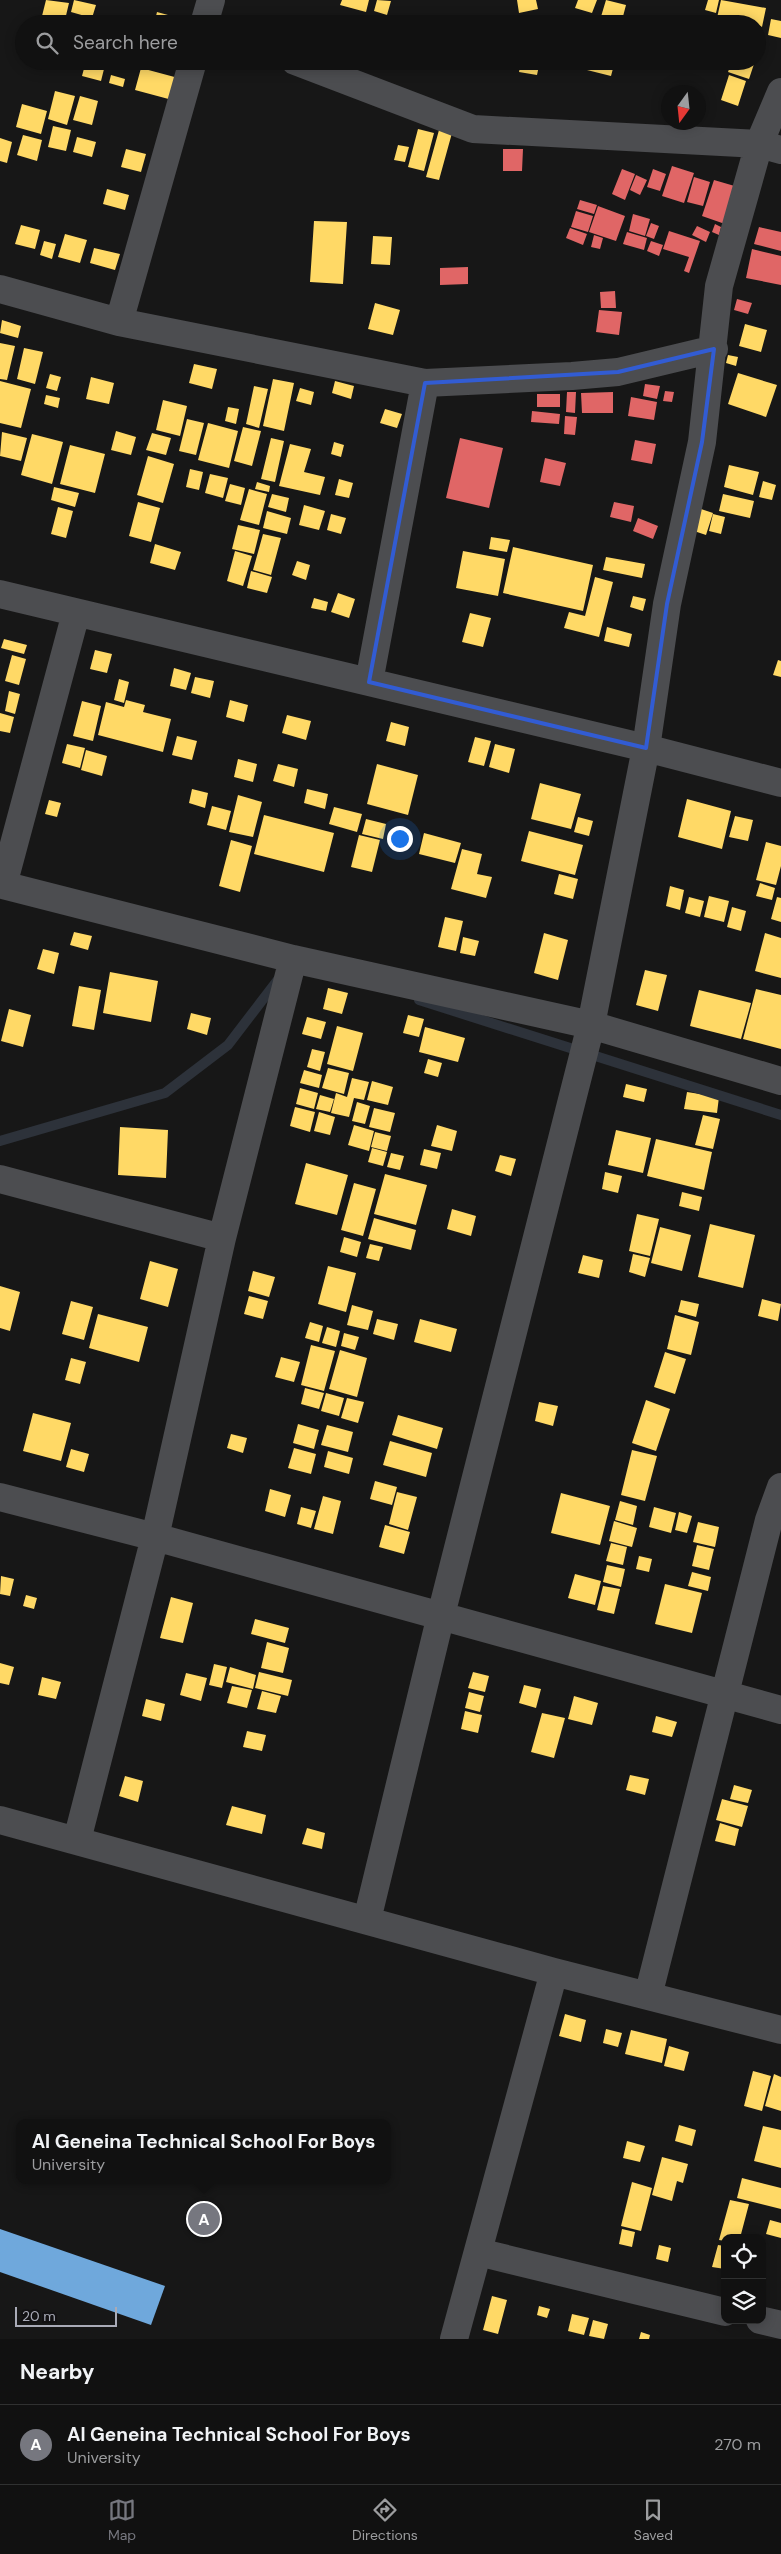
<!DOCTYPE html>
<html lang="en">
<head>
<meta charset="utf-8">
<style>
  :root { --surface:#111; --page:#1a1a1a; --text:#f1f3f6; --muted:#9c9d9f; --line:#303131; --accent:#76777f }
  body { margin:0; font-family:"DM Sans",sans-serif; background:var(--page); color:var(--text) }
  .controls { position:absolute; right:15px; bottom:15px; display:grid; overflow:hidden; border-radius:10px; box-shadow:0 2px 12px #0003 }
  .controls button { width:45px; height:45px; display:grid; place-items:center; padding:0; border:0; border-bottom:1px solid var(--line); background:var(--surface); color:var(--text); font:25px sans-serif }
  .compass { position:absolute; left:661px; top:85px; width:45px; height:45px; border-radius:50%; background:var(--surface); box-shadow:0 2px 12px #0003; rotate:195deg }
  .scale { position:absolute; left:15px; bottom:12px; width:102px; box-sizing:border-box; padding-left:5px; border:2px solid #a9abb7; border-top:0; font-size:14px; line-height:18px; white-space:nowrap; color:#a9abb7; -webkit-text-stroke:4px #121113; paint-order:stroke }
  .you { position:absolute; left:399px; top:838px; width:18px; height:18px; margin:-12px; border:4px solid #fff; border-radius:50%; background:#1a73e8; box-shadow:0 0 0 8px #1a73e833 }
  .badge { display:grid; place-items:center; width:32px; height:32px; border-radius:50%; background:var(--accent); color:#fff; font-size:16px; font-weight:700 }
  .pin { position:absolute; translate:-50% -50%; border:2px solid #fff; box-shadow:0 1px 5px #0006 }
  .popup { position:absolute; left:16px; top:2119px; width:375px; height:65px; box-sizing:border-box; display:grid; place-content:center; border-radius:10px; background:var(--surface); filter:drop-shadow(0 1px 4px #0005); font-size:16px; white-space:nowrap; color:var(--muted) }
  .popup b { font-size:19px; color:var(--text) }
  .popup::after { content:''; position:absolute; left:50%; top:100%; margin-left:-10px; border:10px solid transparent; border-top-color:var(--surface) }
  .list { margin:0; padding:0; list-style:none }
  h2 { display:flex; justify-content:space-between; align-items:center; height:65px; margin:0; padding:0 20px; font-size:21px }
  h2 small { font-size:16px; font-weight:400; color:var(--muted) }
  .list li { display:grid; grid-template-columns:32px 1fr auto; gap:15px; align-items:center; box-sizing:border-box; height:80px; padding:0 20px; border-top:1px solid var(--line) }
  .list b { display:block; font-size:19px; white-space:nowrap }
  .list p { margin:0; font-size:16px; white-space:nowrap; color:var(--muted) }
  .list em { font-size:16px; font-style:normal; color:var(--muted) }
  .icon { flex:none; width:28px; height:28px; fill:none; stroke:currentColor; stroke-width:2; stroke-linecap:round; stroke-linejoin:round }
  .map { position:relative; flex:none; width:781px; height:2339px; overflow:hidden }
  .search { position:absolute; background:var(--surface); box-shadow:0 2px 12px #0003; left:15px; right:15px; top:15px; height:55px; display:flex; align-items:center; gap:12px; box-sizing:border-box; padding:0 18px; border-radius:28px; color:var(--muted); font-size:19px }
  .sheet { height:145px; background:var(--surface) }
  nav { display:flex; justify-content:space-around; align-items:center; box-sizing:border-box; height:70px; border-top:1px solid var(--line); background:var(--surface); font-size:14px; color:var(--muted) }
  nav a { display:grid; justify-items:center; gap:2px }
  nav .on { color:var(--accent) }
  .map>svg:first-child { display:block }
</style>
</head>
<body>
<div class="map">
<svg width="781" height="2339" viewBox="0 0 781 2339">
  <rect width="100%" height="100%" fill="#171717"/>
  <path fill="#ffd966" d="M46 0 69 3 64 24 41 20Z
    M74 0 96 5 92 18 71 12Z
    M342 0H369L366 12 340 5Z
    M377 0 391 1 387 15 374 11Z
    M517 0H536L538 9 519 13Z
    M578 0H597L592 13 575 8Z
    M606 0 626 5 621 24 600 20Z
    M708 0H719L716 13 705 10Z
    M721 0 766 8 762 27 757 24 717 18Z
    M157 12 179 18 177 24H154Z
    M72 17 92 22 91 24H70Z
    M771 19 781 21V38L768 35Z
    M677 20 692 23V24H676Z
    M718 20 734 23V24H717Z
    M757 29 762 30 758 49H757Z
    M56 61H78L76 69 56 64Z
    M86 61H106L101 81 82 76Z
    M521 61H540L537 75 519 72Z
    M563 61H615L611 76 563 64Z
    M668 61H689L687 70 667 66Z
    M732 61H755L749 79 728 72Z
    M141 68 182 79 176 101 135 90Z
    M111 75 125 79 123 87 109 83Z
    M729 75 746 81 738 106 721 100Z
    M55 91 75 96 67 125 48 119Z
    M80 96 98 101 92 125 73 120Z
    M22 104 47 111 41 134 16 127Z
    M53 126 71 130 66 151 48 147Z
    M418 129 434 133 424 171 408 167Z
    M439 130 452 133 439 180 426 177Z
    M23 135 42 140 37 161 17 155Z
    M77 137 96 142 92 157 73 152Z
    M0 138 12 142 7 163 0 161Z
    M398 145 409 147 405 162 394 160Z
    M126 149 146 154 141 172 121 167Z
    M107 189 129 195 125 210 103 204Z
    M314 221 347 222 343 284 310 282Z
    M21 225 40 230 35 249 15 244Z
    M65 234 87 240 80 263 58 257Z
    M373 236 392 237 390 265 371 264Z
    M44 241 56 244 52 259 40 255Z
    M94 248 120 254 115 270 90 263Z
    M375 303 400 310 393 335 368 329Z
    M2 320 21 326 18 338 0 333Z
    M745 324 767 330 761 352 739 346Z
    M0 343 15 346 7 380 0 379Z
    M24 348 43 352 35 384 17 379Z
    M728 355 738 357 736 366 726 363Z
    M194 364 217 369 212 389 189 383Z
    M738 373 777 385 766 417 728 404Z
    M50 374 61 377 57 391 46 388Z
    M91 377 114 383 109 404 86 399Z
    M273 379 294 383 284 431 263 426Z
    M0 381 31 389 21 428 0 423Z
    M335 381 354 386 351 399 332 393Z
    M254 386 268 389 259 428 246 424Z
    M300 388 314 392 311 405 296 401Z
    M46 395 60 398 58 408 44 404Z
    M163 400 187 406 180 436 156 430Z
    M228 407 239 409 236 424 225 421Z
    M385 409 402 414 397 428 380 423Z
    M187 419 204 423 196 455 179 451Z
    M208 423 238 431 229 468 198 460Z
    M243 427 261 431 252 466 234 461Z
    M116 431 136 437 131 455 111 450Z
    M2 432 27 438 21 461 0 456Z
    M152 433 171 438 166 455 146 450Z
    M32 434 63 442 52 484 21 475Z
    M271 438 284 441 275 482 261 479Z
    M334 442 344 445 341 457 331 454Z
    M290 444 311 449 304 472 325 477 320 495 279 486Z
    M70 445 105 454 95 493 60 484Z
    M148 456 174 464 163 503 137 495Z
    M729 465 759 472 753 495 724 487Z
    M190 469 203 472 199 490 186 487Z
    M210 474 228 478 223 498 205 493Z
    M339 479 353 483 349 498 335 495Z
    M763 481 776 485 772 500 759 497Z
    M257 482 270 486 269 492 255 489Z
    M230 484 245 488 241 505 225 501Z
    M54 487 79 493 75 507 51 500Z
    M249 489 267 494 259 525 240 520Z
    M272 494 289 498 286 512 268 507Z
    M723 494 754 501 750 518 719 511Z
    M138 502 160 508 151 542 129 536Z
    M304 505 325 511 319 530 299 525Z
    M58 507 73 511 66 538 51 534Z
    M701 509 713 513 706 535 694 531Z
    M267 511 291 518 287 534 263 528Z
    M331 514 346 518 341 534 327 530Z
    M713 514 725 517 721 534 709 531Z
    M238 525 260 530 254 554 232 549Z
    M263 534 281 538 271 575 253 570Z
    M491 537 510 540 507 552 489 549Z
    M155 544 181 552 175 570 150 563Z
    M513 547 593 565 583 611 503 593Z
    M235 551 252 556 243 586 227 581Z
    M463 551 505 559 498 596 456 588Z
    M606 557 645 564 642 578 603 570Z
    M297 561 310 565 306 580 292 575Z
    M251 571 272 577 267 593 247 588Z
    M595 577 613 582 599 637 564 628 569 612 585 616Z
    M338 593 355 599 349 618 331 612Z
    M633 596 646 599 643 611 630 607Z
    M314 598 328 602 326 611 311 608Z
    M470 613 491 618 483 647 462 642Z
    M607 627 632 634 629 647 604 641Z
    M4 639 27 645 24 654 1 648Z
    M95 650 112 654 107 673 90 669Z
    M12 655 26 659 19 685 5 681Z
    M778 660 781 661V677L773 675Z
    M174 668 191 673 186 690 170 686Z
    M195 677 214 681 210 698 191 693Z
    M119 679 129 682 124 703 114 700Z
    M9 691 20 694 15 714 5 711Z
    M126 700 145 705 143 712 171 719 163 752 98 735 106 702 124 707Z
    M230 700 248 705 244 722 226 717Z
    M82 701 101 706 93 741 73 736Z
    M0 713 14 717 10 733 0 731Z
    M287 715 311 721 306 740 282 733Z
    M391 722 409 727 405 746 386 741Z
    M177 736 197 741 192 760 172 755Z
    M475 737 491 741 484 766 468 762Z
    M67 744 85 748 80 768 62 763Z
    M495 744 515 749 509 773 489 767Z
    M86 750 107 756 102 776 81 770Z
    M238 759 257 764 253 782 234 777Z
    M278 764 298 769 294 787 273 781Z
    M377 764 418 775 408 815 367 804Z
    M540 783 581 794 571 829 531 819Z
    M192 789 208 793 205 808 189 803Z
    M307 789 328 794 325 809 304 803Z
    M238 795 262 802 253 837 229 832Z
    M687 799 731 811 722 849 678 837Z
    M49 800 61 803 57 817 45 814Z
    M212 806 231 811 226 830 207 825Z
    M334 807 362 814 357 832 329 824Z
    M264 815 334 833 324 872 254 854Z
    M735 816 753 820 748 841 729 837Z
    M578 817 593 821 589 836 574 832Z
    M366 819 386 824 383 839 362 834Z
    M529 831 583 845 575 875 521 861Z
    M424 833 461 843 455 863 419 854Z
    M359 835 380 840 372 872 351 867Z
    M231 840 252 846 240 892 219 886Z
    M766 842 781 846V866L776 885 756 880Z
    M462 849 482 854 477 874 492 877 486 898 451 889Z
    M559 874 578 879 573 899 554 894Z
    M760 883 775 888 772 900 756 896Z
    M670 886 684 890 680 910 666 906Z
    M709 896 729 901 724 922 704 917Z
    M689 897 704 901 700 917 685 913Z
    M777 897 781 898V922L771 919Z
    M732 907 746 911 741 931 727 927Z
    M445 917 463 921 456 951 438 947Z
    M74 932 92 936 88 950 70 945Z
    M544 933 568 940 558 980 534 973Z
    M765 933 781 938V978L755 971Z
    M463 937 479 941 475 956 460 953Z
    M43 949 59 953 54 974 37 969Z
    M645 970 667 975 658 1011 636 1005Z
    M110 972 158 981 151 1022 103 1013Z
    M79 986 101 990 94 1030 72 1026Z
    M328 988 348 993 342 1014 323 1009Z
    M756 989 781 995V1049L743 1039Z
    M699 990 751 1003 741 1039 690 1026Z
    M9 1009 31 1015 23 1047 1 1041Z
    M191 1013 211 1018 207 1035 187 1029Z
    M408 1015 424 1019 419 1037 403 1033Z
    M307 1017 326 1022 321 1039 302 1034Z
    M337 1026 363 1033 353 1071 327 1064Z
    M425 1027 465 1038 458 1062 419 1052Z
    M312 1049 325 1052 320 1071 307 1067Z
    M428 1059 442 1063 438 1077 424 1073Z
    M328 1068 349 1073 344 1094 322 1088Z
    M304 1070 322 1075 319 1088 300 1083Z
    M352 1078 369 1082 364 1100 354 1098 349 1117 331 1113 336 1093 347 1097Z
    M372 1081 393 1087 388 1105 367 1100Z
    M626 1084 647 1089 644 1102 623 1097Z
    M300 1088 318 1093 314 1109 296 1104Z
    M687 1092 719 1097 717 1113 684 1109Z
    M320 1095 334 1099 330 1112 316 1109Z
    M357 1102 370 1106 365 1124 352 1121Z
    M295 1107 315 1112 310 1132 290 1126Z
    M374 1108 395 1113 390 1132 369 1127Z
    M319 1112 335 1117 330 1135 314 1131Z
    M703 1115 720 1119 713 1149 695 1145Z
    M354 1125 374 1131 369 1151 348 1145Z
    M437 1125 457 1131 452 1151 431 1146Z
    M120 1127 168 1130 166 1178 118 1175Z
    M616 1130 651 1138 643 1173 608 1165Z
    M375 1132 391 1136 387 1151 371 1147Z
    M656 1139 712 1152 704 1190 647 1176Z
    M372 1148 387 1152 383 1166 368 1162Z
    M424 1149 441 1153 437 1169 420 1165Z
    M391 1153 404 1156 400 1170 387 1167Z
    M500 1155 516 1159 511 1176 495 1171Z
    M306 1163 348 1175 337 1215 295 1204Z
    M605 1172 622 1176 618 1193 602 1189Z
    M385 1174 427 1185 416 1225 374 1214Z
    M354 1183 376 1189 363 1236 341 1230Z
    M682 1192 702 1197 699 1211 679 1206Z
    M452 1209 476 1216 471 1236 447 1229Z
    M637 1214 659 1219 650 1256 629 1251Z
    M374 1218 416 1230 411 1250 368 1239Z
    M710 1224 755 1235 743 1288 698 1277Z
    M660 1227 691 1235 682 1271 651 1263Z
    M344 1237 361 1242 357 1257 340 1252Z
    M370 1244 383 1247 379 1261 366 1258Z
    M633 1254 650 1258 645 1277 629 1272Z
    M583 1255 603 1260 599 1278 578 1273Z
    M150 1261 178 1269 168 1307 140 1299Z
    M328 1266 356 1273 346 1312 318 1304Z
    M253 1271 275 1277 269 1297 248 1291Z
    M0 1286 20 1292 10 1331 0 1328Z
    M249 1296 268 1301 263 1319 244 1314Z
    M762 1299 781 1304 778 1321 758 1316Z
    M681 1300 699 1304 696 1317 678 1312Z
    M71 1301 93 1307 84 1340 62 1334Z
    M352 1305 373 1311 368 1330 347 1325Z
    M98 1314 148 1327 139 1362 89 1348Z
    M675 1315 699 1322 691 1355 667 1349Z
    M377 1319 398 1324 394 1340 373 1334Z
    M420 1319 457 1329 451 1352 414 1342Z
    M310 1322 323 1326 319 1342 305 1338Z
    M327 1327 340 1331 336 1347 322 1343Z
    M344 1333 359 1337 355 1350 341 1346Z
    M311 1345 335 1351 324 1391 301 1385Z
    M340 1350 367 1358 357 1397 329 1389Z
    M665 1352 686 1359 675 1394 654 1387Z
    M281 1357 300 1362 294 1382 275 1377Z
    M71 1358 86 1362 80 1384 65 1380Z
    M305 1388 324 1393 319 1409 301 1404Z
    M326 1393 344 1398 339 1416 321 1411Z
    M347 1398 364 1402 358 1423 341 1418Z
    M646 1400 670 1409 656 1451 632 1443Z
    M539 1402 558 1406 553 1426 535 1421Z
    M33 1413 71 1423 61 1461 23 1451Z
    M398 1415 443 1428 437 1449 392 1435Z
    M298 1424 319 1430 314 1449 293 1443Z
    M327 1425 353 1432 348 1452 321 1445Z
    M231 1434 247 1438 243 1453 227 1448Z
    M390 1441 432 1453 426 1477 383 1465Z
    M294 1448 316 1454 311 1474 288 1468Z
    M71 1449 89 1454 84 1472 66 1467Z
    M632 1450 657 1456 645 1501 621 1495Z
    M328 1451 353 1458 349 1474 324 1467Z
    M375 1481 397 1487 392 1505 370 1499Z
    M270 1489 291 1495 285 1517 265 1511Z
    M397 1492 417 1497 408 1530 389 1524Z
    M561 1493 610 1506 600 1545 551 1533Z
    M323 1496 341 1501 333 1534 314 1529Z
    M620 1501 637 1506 633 1525 615 1520Z
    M301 1507 316 1511 311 1528 297 1524Z
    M654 1507 676 1513 671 1533 649 1527Z
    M679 1512 692 1516 687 1533 675 1530Z
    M614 1521 637 1528 632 1547 609 1541Z
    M698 1522 719 1527 715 1547 693 1542Z
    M385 1525 410 1532 404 1554 379 1547Z
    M611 1543 627 1547 623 1565 606 1561Z
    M697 1545 714 1549 709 1570 692 1566Z
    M639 1556 652 1559 649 1572 636 1569Z
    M607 1565 625 1569 621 1587 603 1582Z
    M692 1572 711 1577 708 1591 688 1586Z
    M575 1574 601 1581 595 1605 568 1598Z
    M1 1576 14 1579 10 1596 0 1594Z
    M665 1584 702 1593 692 1633 655 1624Z
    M603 1586 620 1589 614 1614 597 1610Z
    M26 1595 37 1598 34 1609 23 1606Z
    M171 1597 193 1603 183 1643 160 1638Z
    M255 1619 289 1628 285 1643 251 1634Z
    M267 1642 289 1648 283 1673 261 1668Z
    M0 1663 14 1667 9 1685 0 1683Z
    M214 1664 227 1667 222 1688 209 1685Z
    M230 1667 256 1675 253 1689 226 1682Z
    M259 1672 292 1680 288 1696 255 1688Z
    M473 1672 489 1676 485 1692 468 1688Z
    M186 1673 207 1678 201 1701 180 1695Z
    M42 1677 61 1682 56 1699 38 1695Z
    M524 1685 541 1689 536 1708 519 1703Z
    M232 1686 252 1690 247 1708 227 1703Z
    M262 1691 281 1696 276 1713 257 1709Z
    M469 1692 484 1696 480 1712 465 1708Z
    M574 1696 598 1703 592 1725 568 1719Z
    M146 1699 165 1704 161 1721 142 1716Z
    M465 1711 482 1715 478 1733 461 1729Z
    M542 1713 565 1718 554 1758 531 1752Z
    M656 1716 677 1722 672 1737 652 1732Z
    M247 1731 266 1735 262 1751 243 1747Z
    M630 1775 649 1779 645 1795 626 1790Z
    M125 1776 143 1781 138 1802 119 1796Z
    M734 1785 752 1790 748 1803 730 1799Z
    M722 1799 748 1806 742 1827 716 1820Z
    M232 1806 266 1815 262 1834 226 1825Z
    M720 1823 739 1829 735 1846 715 1841Z
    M307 1828 325 1833 322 1849 302 1844Z
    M565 2014 586 2020 581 2042 559 2036Z
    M606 2029 622 2033 618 2047 603 2043Z
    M631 2030 667 2039 662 2063 625 2054Z
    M669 2046 689 2052 684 2071 664 2066Z
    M753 2071 771 2076 762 2111 744 2106Z
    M774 2074 781 2077V2111L765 2106Z
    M679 2125 696 2130 692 2146 675 2141Z
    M763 2126 781 2130V2168L754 2161Z
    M627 2141 645 2146 640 2162 623 2158Z
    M662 2157 688 2164 683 2183 677 2181 672 2201 652 2195Z
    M742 2178 781 2188V2209L737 2198Z
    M632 2182 652 2188 641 2231 621 2226Z
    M730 2200 749 2204 740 2238H725V2241L719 2240Z
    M770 2220 781 2223V2238L766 2234Z
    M622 2229 635 2232 632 2247 619 2244Z
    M659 2245 671 2248 668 2262 656 2259Z
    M718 2245 725 2246V2269L712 2267Z
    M492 2296 507 2300 498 2334 483 2330Z
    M539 2306 550 2309 547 2318 537 2315Z
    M572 2314 589 2318 584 2335 568 2331Z
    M593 2320 608 2324 604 2339 589 2336Z
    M641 2332 650 2335 649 2339H639Z"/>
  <path fill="#e06666" d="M503 149H523L522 171H503Z
    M672 166 694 173 684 203 662 196Z
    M622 169 635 174 625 200 612 194Z
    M653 169 666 174 660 191 647 187Z
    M636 175 647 180 640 195 630 190Z
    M694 177 710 182 703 206 687 202Z
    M714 180 738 187 725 224 702 216Z
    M580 200 597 205 594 214 577 209Z
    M598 206 625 216 616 241 589 232Z
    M576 211 593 216 588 232 571 227Z
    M633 214 650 219 645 236 629 231Z
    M651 223 659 226 654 239 646 236Z
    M715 224 721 227 719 235 712 232Z
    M697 226 710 232 706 242 692 235Z
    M759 227 781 232V251L754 244Z
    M570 228 587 234 583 245 566 238Z
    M669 231 700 241 689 273 684 271 689 257 663 249Z
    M627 232 647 238 644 250 623 244Z
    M594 235 603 238 600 249 591 247Z
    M651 241 663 245 659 256 647 251Z
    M752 249 781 256V285L746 278Z
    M468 267V284L440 285V268Z
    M615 291 616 308H601L600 292Z
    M737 299 752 303 748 314 734 310Z
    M599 310 622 312 619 335 596 332Z
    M645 384 660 386 657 399 643 396Z
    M665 391 674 392 672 402 663 401Z
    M567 392H576L575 413 566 412Z
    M613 392V413H582L581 393Z
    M537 394H560V407H537Z
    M631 397 657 402 654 420 628 416Z
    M532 411 560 414 559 424 531 422Z
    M565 416 577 417 575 435 564 434Z
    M460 438 503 448 489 508 446 498Z
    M635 440 656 444 652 464 631 460Z
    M545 458 566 463 560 486 540 482Z
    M614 502 634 506 631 522 610 517Z
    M638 518 658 526 653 539 633 531Z"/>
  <path fill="#6fa8dc" d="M0 2229 165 2286 151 2325 0 2272Z"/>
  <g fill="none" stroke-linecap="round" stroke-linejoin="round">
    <path stroke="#2d323a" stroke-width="10" d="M419 1000 781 1115
      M0 1141 165 1093 228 1045 280 977"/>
    <path stroke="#4c4d50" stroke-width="28" d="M204 24 211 0
      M295 61 473 129 759 144 781 150
      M0 289 119 322 425 383 572 376 618 372 714 349
      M119 322 193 61
      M0 594 646 748 781 783
      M76 613 3 885 293 959 222 1238 155 1537 77 1840
      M369 682 425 383
      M293 959 591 1025 781 1081
      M0 1179 222 1238
      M0 1497 155 1537 781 1710
      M0 1820 554 1972 781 2030
      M367 1920 441 1615 591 1025 646 748 667 604 702 442 719 286 759 144 781 92
      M648 1996 769 1520 781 1487
      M478 2252 725 2312
      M760 2320 781 2325
      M454 2339 554 1972"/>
  </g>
  <path fill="none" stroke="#325cd3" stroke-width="4" stroke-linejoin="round" d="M714 349 702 442 667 604 646 748 369 682 425 383 618 372Z"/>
</svg>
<div class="controls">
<button><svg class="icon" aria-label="locate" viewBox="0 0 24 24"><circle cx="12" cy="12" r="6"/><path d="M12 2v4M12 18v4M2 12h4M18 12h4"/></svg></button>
<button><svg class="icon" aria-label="layers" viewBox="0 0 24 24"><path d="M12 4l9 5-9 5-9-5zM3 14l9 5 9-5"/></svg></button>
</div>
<svg class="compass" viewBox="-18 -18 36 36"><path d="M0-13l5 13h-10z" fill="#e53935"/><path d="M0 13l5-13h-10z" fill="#9c9d9f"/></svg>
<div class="scale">20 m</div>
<div class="you"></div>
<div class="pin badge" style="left:204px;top:2219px">A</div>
<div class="popup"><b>Al Geneina Technical School For Boys</b>University</div>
<div class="search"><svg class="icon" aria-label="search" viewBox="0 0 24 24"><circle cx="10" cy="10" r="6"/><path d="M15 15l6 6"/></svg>Search here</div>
</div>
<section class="sheet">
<h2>Nearby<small></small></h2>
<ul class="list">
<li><span class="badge">A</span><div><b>Al Geneina Technical School For Boys</b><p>University</p></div><em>270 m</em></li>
</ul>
</section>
<nav>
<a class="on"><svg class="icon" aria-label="map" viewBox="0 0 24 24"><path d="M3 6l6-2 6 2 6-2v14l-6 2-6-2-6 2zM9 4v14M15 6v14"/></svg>Map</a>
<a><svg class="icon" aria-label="directions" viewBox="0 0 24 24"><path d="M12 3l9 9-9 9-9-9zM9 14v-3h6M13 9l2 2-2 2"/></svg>Directions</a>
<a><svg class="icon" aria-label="saved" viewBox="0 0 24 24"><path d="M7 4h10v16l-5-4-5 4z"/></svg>Saved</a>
</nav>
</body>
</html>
